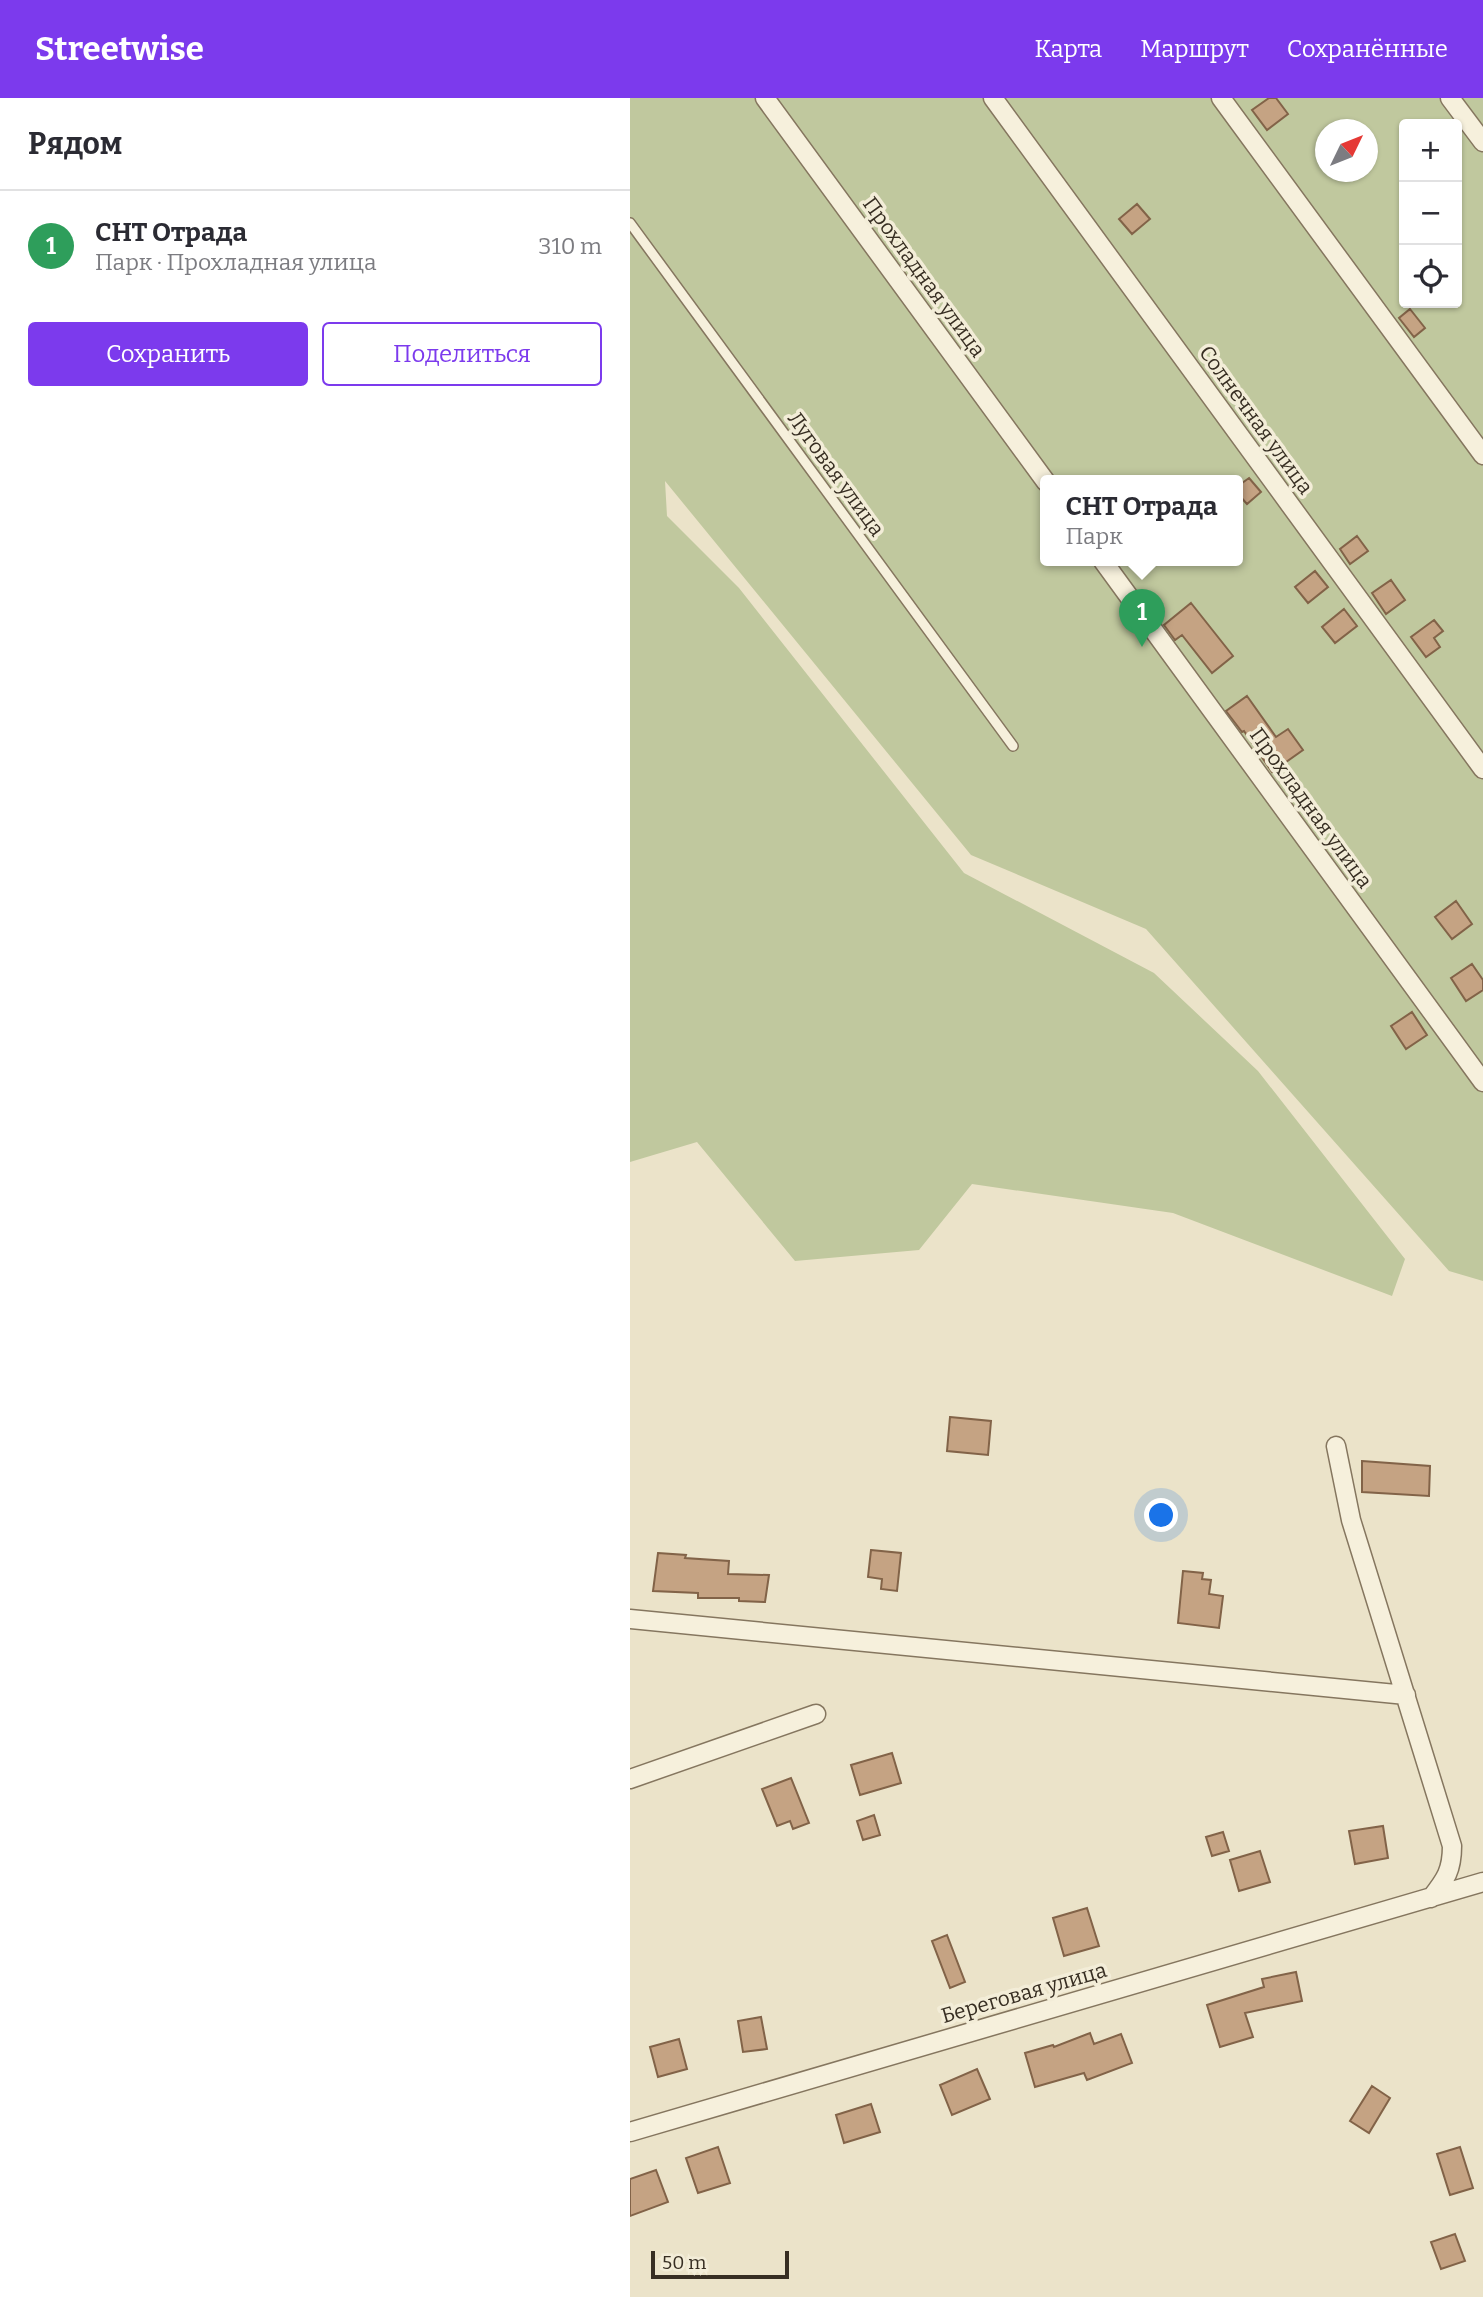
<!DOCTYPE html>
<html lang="ru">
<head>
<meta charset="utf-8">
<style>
  :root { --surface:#fff; --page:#f7f7f7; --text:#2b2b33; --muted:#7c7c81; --line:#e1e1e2; --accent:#7c3aed }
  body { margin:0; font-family:Bitter,serif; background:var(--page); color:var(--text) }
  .controls { position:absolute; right:21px; top:21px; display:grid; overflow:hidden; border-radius:7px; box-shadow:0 2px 5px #0004 }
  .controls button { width:63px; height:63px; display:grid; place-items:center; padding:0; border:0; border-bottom:2px solid var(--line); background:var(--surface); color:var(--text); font:35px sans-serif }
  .compass { position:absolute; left:685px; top:21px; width:63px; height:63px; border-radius:50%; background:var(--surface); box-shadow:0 2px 5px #0004; rotate:47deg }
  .scale { position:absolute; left:21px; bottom:18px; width:138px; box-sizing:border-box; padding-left:7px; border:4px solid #372e22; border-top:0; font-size:19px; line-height:24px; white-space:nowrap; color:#372e22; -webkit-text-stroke:5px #f3edd8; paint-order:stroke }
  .you { position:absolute; left:532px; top:1418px; width:24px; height:24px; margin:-18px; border:5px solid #fff; border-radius:50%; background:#1a73e8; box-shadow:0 0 0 10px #1a73e833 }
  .badge { display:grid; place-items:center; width:46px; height:46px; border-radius:50%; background:var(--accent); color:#fff; font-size:23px; font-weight:700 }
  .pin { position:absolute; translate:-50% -58px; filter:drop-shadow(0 2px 4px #0008) }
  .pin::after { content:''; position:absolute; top:37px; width:24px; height:21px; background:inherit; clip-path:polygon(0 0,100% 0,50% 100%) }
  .popup { position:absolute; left:410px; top:377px; width:203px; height:91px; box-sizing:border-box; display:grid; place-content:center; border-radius:7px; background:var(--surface); filter:drop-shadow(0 2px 5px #0005); font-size:23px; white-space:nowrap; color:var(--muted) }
  .popup b { font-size:26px; color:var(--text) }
  .popup::after { content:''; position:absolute; left:50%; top:100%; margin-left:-14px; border:14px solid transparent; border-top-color:var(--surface) }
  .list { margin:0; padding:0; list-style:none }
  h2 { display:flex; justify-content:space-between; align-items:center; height:91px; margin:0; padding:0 28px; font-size:30px }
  h2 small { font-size:23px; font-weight:400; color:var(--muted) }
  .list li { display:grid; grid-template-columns:46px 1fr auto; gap:21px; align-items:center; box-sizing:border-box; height:112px; padding:0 28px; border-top:2px solid var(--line) }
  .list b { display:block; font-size:26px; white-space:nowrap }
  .list p { margin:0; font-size:23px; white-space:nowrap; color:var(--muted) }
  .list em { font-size:23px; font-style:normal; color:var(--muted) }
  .actions { display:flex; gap:14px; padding:21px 28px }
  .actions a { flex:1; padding:16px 0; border:2px solid var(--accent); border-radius:7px; text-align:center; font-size:24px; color:var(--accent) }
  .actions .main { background:var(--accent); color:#fff }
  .icon { flex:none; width:38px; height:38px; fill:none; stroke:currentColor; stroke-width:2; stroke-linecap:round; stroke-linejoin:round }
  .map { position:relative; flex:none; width:853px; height:2199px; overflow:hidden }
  header { display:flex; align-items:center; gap:42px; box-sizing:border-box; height:98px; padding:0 35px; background:var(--accent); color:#fff }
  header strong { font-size:33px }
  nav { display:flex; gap:38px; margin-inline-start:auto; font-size:24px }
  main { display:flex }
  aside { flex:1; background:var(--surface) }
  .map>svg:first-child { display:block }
</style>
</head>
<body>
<header>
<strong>Streetwise</strong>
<nav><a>Карта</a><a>Маршрут</a><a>Сохранённые</a></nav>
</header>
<main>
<aside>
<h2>Рядом<small></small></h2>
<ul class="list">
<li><span class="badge" style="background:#2e9e5b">1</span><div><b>СНТ Отрада</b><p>Парк · Прохладная улица</p></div><em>310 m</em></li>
</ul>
<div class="actions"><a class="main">Сохранить</a><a>Поделиться</a></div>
</aside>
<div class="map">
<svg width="853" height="2199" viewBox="0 0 853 2199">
  <rect width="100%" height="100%" fill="#ebe3c9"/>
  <path fill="#c0c89e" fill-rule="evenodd" d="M0 0H853V1183L819 1173 516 831 341 757 35 383 37 418 109 490 334 775 524 875 628 973 775 1161 762 1198 543 1115 342 1086 289 1152 165 1163 67 1044 0 1064ZM774 26H827V205H774ZM696 32H738V74H696ZM416 383H608V463H416Z"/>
  <path fill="#c5a383" stroke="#826348" stroke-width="2" d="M639 0H646L658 16 637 32 622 12Z
    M507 106 520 121 502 136 489 121Z
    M780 211 795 230 784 239 769 220Z
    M619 380 631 394 617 406 608 396V388Z
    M727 438 738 453 720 466 710 451Z
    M685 473 698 489 678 505 665 489Z
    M761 482 775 502 756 516 742 495Z
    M561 505 603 558 582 575 552 537 545 542 534 527Z
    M714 511 727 528 705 545 692 529Z
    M804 522 813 533 804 540 810 549 796 559 781 539Z
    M617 598 646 639 658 631 673 652 642 674 614 633 612 634 596 613Z
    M826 803 842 826 822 841 805 819Z
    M842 866 853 882V892L836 903 821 880Z
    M782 914 797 937 776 951 761 928Z
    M320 1319 361 1323 358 1357 317 1353Z
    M732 1363 800 1368 799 1398 732 1394Z
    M241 1452 271 1455 267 1493 251 1491 252 1481 238 1479Z
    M28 1455 56 1457 55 1460 99 1463 98 1476 139 1477 135 1504 109 1503V1500H68V1495L23 1493Z
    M553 1473 573 1475 572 1481 581 1482 579 1496 593 1498 589 1530 548 1525Z
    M262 1655 271 1685 230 1697 221 1667Z
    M161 1680 179 1725 163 1731 160 1723 147 1728 132 1691Z
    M244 1717 250 1737 233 1742 227 1723Z
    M753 1728 758 1760 725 1766 719 1733Z
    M593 1734 599 1753 582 1758 576 1739Z
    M630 1753 640 1784 609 1793 600 1762Z
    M457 1810 469 1848 434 1858 423 1820Z
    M317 1837 335 1884 320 1890 302 1843Z
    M666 1874 672 1903 615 1915 623 1939 590 1949 577 1907 634 1889 632 1881Z
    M131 1919 137 1951 113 1954 108 1923Z
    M460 1935 464 1946 491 1936 502 1965 457 1982 454 1975 405 1989 395 1955 423 1947 424 1949Z
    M49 1941 57 1971 28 1979 20 1949Z
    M347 1971 360 2001 322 2017 310 1987Z
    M742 1988 760 2000 739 2035 720 2023Z
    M241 2006 250 2034 214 2045 206 2017Z
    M88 2049 100 2085 68 2095 56 2060Z
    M830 2049 843 2090 820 2097 807 2056Z
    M26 2072 38 2104 0 2118V2081Z
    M825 2136 835 2163 811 2171 801 2144Z"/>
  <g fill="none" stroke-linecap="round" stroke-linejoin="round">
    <defs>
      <path id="lane" d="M0 125 383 648"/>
      <path id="street" d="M135 0 416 384
        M363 0 853 671
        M591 0 853 357
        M820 0 853 44
        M473 463 853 984
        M706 1348 721 1422 822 1748C822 1772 816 1781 801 1800
        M0 1521 776 1597
        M0 1681 186 1616
        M0 2034 853 1784"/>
    </defs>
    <use href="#lane" stroke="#85765f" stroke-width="12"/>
    <use href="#street" stroke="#85765f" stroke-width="21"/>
    <use href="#lane" stroke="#f6f0dc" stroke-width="9"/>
    <use href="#street" stroke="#f6f0dc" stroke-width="18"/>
  </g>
  <g text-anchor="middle" stroke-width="7" stroke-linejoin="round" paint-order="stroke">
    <g font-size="21" fill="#372e22" stroke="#f3edd8">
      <text transform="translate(294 179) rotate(54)" y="7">Прохладная улица</text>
      <text transform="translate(626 322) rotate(54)" y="7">Солнечная улица</text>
      <text transform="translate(206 376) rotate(54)" y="7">Луговая улица</text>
      <text transform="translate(681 710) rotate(54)" y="7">Прохладная улица</text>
      <text transform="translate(394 1895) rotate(-16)" y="7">Береговая улица</text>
    </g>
  </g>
</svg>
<div class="controls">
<button>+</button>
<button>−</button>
<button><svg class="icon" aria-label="locate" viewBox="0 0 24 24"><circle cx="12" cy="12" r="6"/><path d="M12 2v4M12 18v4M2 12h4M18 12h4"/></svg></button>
</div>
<svg class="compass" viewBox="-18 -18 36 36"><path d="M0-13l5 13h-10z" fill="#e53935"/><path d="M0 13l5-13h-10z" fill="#7c7c81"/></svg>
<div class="scale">50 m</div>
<div class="you"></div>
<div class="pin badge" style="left:512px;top:549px;background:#2e9e5b">1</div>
<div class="popup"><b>СНТ Отрада</b>Парк</div>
</div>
</main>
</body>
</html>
